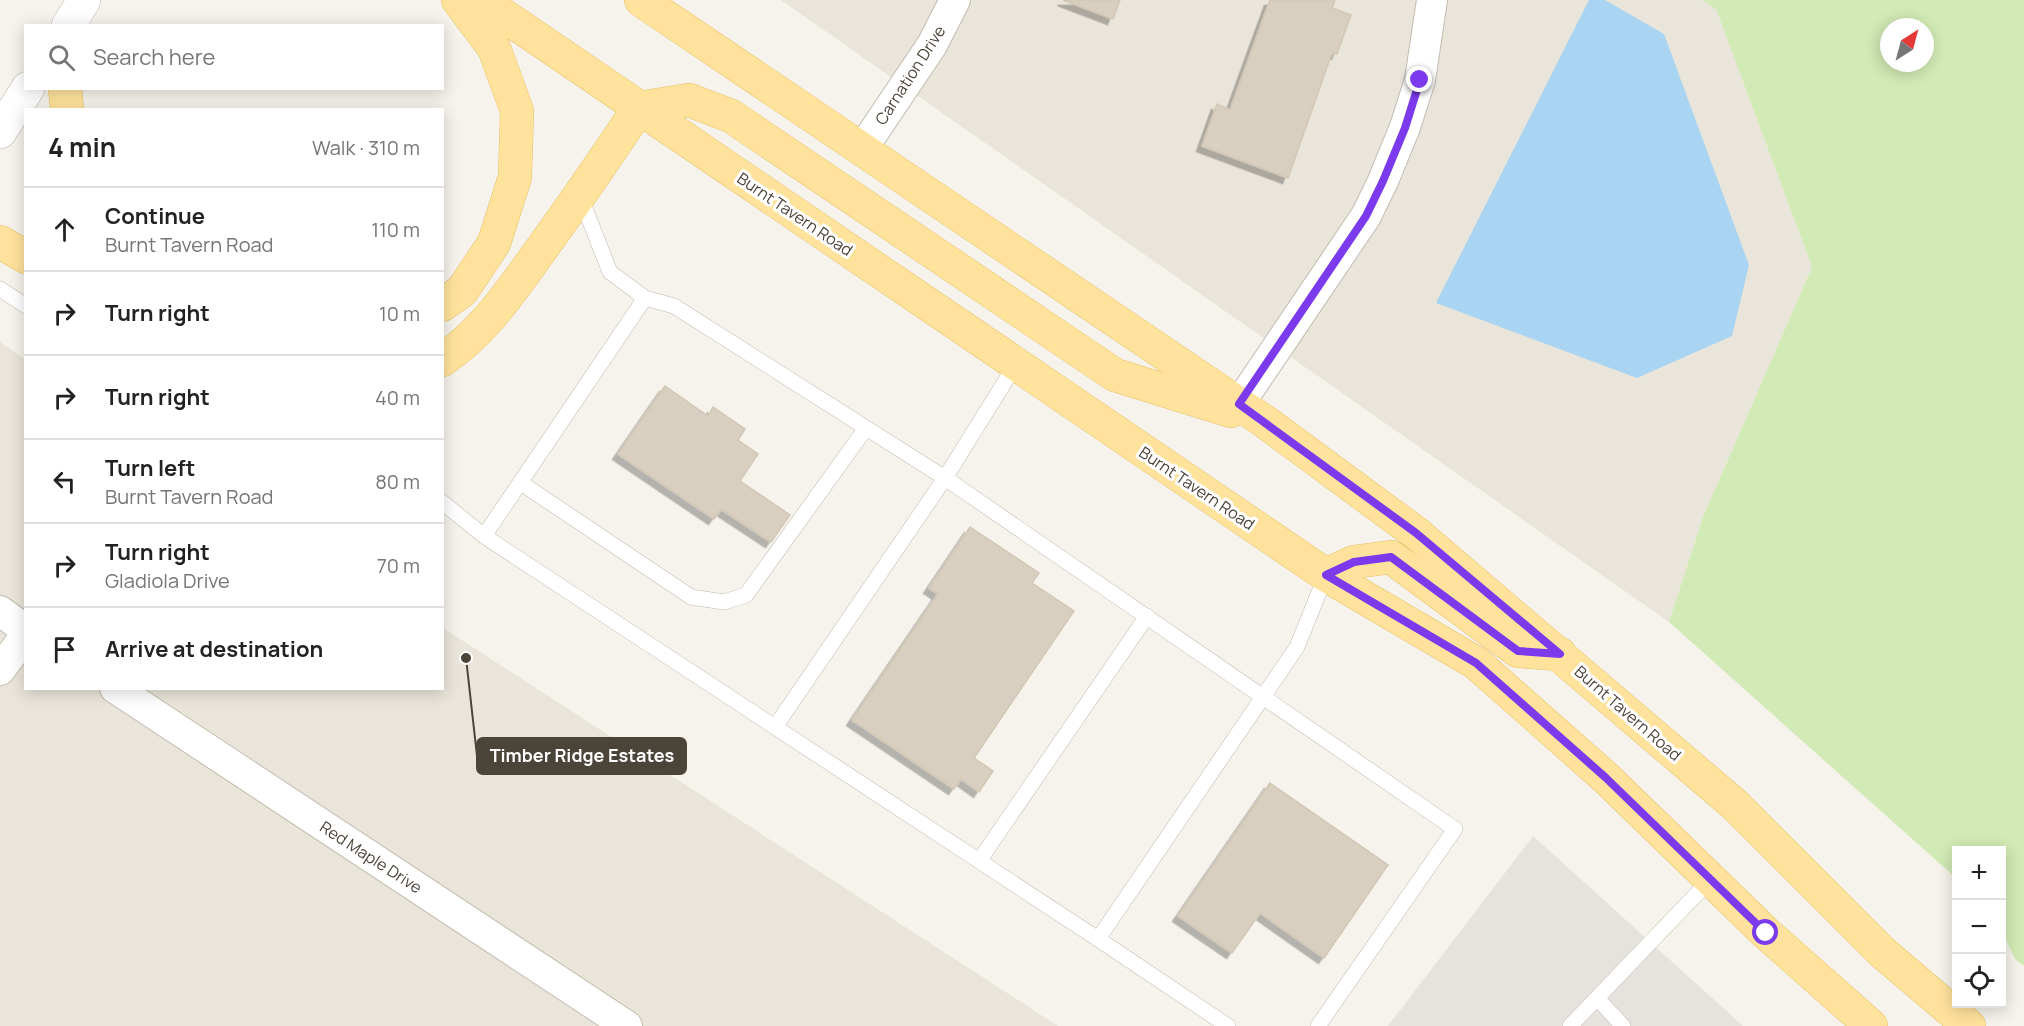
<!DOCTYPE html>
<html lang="en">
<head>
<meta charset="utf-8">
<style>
  :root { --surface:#fff; --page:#f2f2f2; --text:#222; --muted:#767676; --line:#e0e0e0 }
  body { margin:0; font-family:Manrope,sans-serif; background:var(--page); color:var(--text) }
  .controls { position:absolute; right:18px; bottom:18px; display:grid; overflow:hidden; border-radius:0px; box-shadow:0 3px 15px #0003 }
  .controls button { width:54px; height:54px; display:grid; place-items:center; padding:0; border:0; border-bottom:2px solid var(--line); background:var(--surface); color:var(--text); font:30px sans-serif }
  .compass { position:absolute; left:1880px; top:18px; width:54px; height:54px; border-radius:50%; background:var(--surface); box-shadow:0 3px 15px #0003; rotate:36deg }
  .stop { position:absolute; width:18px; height:18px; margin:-14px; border:4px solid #7c3aed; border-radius:50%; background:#fff }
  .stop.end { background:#7c3aed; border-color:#fff; box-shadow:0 2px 6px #0008 }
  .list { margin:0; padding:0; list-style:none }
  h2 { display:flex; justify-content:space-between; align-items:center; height:78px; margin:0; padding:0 24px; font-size:26px }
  h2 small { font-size:20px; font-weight:400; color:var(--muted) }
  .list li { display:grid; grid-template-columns:39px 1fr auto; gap:18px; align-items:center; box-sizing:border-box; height:84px; padding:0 24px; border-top:2px solid var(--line) }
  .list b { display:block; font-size:22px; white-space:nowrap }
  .list p { margin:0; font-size:20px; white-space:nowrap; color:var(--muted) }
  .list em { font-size:20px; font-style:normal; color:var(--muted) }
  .icon { flex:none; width:33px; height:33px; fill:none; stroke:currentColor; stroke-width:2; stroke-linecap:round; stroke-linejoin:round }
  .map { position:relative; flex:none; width:2024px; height:1026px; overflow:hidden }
  .search { position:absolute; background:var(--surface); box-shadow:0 3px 15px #0003; left:24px; top:24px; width:420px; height:66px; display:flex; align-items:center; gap:15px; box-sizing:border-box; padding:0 21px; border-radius:0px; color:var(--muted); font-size:22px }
  .panel { position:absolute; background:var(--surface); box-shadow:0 3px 15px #0003; left:24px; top:108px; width:420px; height:582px; border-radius:0px }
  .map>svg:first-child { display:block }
</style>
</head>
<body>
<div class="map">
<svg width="2024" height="1026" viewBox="0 0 2024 1026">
  <defs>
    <filter id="shadow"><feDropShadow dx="-5.5" dy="5.5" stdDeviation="0" flood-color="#0004"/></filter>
  </defs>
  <rect width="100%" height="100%" fill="#f6f3ec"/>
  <path fill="#eae5da" d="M781 0H1702L1716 9 1812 267 1703 517 1669 622Z
    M0 342 25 359 26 688H442L443 628 1058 1026H0Z"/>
  <path fill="#e6e2dd" d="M1533 836 1743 1026H1388Z"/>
  <path fill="#d2eab5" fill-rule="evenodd" d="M1702 0H2024V966L2015 959 2002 932V850H1956V878L1669 622 1703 517 1812 267 1716 9ZM1889 27H1925V63H1889Z"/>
  <path fill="#a9d4f2" d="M1589 0H1605L1664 34 1749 265 1732 336 1637 378 1436 303Z"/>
  <path fill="#d8cfc1" stroke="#d3c7b4" stroke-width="1.5" filter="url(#shadow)" d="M1063 0H1120L1113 19Z
    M1270 0H1335L1332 8 1351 15 1337 54 1332 53 1288 178 1202 146 1217 104 1230 110Z
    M665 386 708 416 713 407 745 429 738 440 758 454 740 481 790 515 771 542 721 509 714 519 618 454Z
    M970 527 1039 573 1032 583 1074 611 974 758 993 771 979 792 961 779 954 789 852 720 938 594 929 588Z
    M1270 783 1388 865 1324 958 1260 913 1232 953 1178 916Z"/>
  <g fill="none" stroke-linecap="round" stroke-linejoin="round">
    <defs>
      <path id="service" d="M580 196 610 272 645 298 674 306 945 478 775 727
        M0 289 26 306
        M1016 364 945 478 1455 829 1318 1026
        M521 483 691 597 724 602 746 595 866 428
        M442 502 484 536 1098 939
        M484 536 645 298
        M979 861 1147 616
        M1228 1026 1098 939 1297 647 1326 575
        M1570 1026 1597 998
        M1623 1026 1597 998 1711 879"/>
      <path id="minor" d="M862 149 932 45 955 0
        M1239 404 1366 216 1383 181 1405 127 1420 80 1432 0
        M0 611 26 630
        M0 670 26 635
        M115 688 627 1026"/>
      <path id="tertiary" d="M68 26 84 0
        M0 132 28 88"/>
      <path id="primary" d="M481 0 1326 575 1476 663 1605 777 1766 933 1871 1026
        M641 0 1264 421 1416 533 1734 804 1882 952 1969 1026
        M65 88 67 110
        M0 242 26 257
        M442 305 462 291 494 243 515 177 517 111 494 48 458 0
        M442 360C484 332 511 291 540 251 574 204 607 156 639 108L689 100 731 116 1115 375 1231 411
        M1326 575 1354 562 1391 557 1518 651 1560 654"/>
    </defs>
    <use href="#service" stroke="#c2bbae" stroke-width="16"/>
    <use href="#minor" stroke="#c2bbae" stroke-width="32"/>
    <use href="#tertiary" stroke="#c2bbae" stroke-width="34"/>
    <use href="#primary" stroke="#e6c16a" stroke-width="34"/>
    <use href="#service" stroke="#fff" stroke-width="15"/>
    <use href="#minor" stroke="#fff" stroke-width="30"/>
    <use href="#tertiary" stroke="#fff" stroke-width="33"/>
    <use href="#primary" stroke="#ffe39c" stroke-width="33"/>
  </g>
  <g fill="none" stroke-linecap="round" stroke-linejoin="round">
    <path stroke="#7c3aed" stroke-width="8" d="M1420 80 1405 128 1383 181 1366 216 1239 404 1416 533 1560 654 1518 651 1391 557 1354 562 1326 575 1476 663 1605 777 1766 933"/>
  </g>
  <g text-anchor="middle" stroke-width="6" stroke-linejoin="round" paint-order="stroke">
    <g font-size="16" fill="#4b4439" stroke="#fff">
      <text transform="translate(910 75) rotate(-57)" y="6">Carnation Drive</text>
      <text transform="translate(795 214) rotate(34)" y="6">Burnt Tavern Road</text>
      <text transform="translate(1197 488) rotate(34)" y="6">Burnt Tavern Road</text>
      <text transform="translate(1628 713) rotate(41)" y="6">Burnt Tavern Road</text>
      <text transform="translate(371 857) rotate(33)" y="6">Red Maple Drive</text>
    </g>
  </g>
  <path fill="none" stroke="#4b4439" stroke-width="2" d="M466 658L477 756"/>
  <circle fill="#4b4439" stroke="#fff" stroke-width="2" cx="466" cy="658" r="6"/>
  <rect fill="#4b4439" stroke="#4b4439" stroke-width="2" x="477" y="738" width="209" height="36" rx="6"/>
  <g font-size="18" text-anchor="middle" font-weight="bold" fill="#fff">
    <text x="582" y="762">Timber Ridge Estates</text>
  </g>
</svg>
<div class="controls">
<button>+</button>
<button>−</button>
<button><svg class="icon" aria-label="locate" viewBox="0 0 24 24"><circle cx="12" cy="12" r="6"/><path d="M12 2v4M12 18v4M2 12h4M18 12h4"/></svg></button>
</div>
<svg class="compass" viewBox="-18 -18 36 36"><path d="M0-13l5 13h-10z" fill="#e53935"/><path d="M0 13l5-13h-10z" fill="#767676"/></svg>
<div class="stop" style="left:1766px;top:933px"></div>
<div class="stop end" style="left:1420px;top:80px"></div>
<div class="search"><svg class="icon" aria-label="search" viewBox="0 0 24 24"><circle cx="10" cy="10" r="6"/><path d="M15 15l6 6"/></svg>Search here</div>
<section class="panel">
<h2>4 min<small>Walk · 310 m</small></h2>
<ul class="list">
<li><svg class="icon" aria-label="ahead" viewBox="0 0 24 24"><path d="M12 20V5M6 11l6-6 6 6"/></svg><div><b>Continue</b><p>Burnt Tavern Road</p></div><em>110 m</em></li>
<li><svg class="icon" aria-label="right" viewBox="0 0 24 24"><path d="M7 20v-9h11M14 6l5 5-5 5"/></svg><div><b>Turn right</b></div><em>10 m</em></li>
<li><svg class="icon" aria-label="right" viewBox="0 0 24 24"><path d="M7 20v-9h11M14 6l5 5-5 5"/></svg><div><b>Turn right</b></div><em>40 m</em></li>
<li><svg class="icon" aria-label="left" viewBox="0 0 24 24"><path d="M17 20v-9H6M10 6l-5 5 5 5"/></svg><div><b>Turn left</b><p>Burnt Tavern Road</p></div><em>80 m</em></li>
<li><svg class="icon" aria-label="right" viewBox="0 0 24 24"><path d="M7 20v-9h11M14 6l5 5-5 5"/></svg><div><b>Turn right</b><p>Gladiola Drive</p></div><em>70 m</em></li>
<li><svg class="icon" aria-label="arrive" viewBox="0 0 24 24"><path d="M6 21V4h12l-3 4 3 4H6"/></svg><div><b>Arrive at destination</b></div></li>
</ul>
</section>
</div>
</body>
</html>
